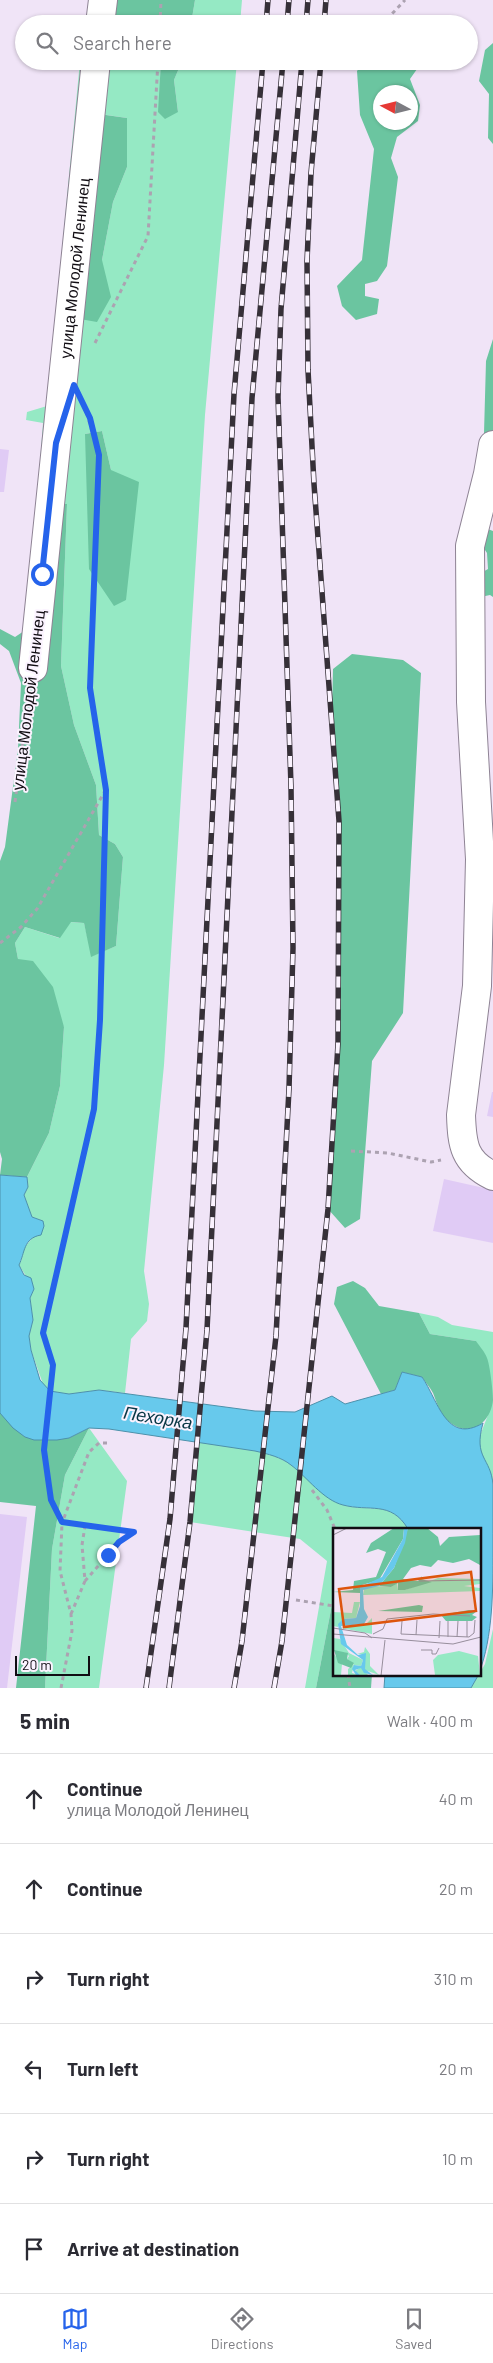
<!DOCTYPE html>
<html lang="en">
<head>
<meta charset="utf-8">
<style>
  :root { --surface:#fff; --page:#f7f7f7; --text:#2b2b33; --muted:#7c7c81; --line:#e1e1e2; --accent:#2563eb }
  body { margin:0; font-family:Barlow,sans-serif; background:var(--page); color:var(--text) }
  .compass { position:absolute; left:373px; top:85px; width:45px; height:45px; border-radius:50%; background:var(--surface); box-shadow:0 1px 4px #0004; rotate:277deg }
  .scale { position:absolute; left:15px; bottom:12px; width:75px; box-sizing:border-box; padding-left:5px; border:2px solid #110d13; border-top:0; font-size:14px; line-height:18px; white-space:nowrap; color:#110d13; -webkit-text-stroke:4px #fbf3ff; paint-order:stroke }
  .stop { position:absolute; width:15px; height:15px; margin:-11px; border:4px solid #2563eb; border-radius:50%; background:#fff }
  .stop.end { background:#2563eb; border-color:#fff; box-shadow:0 1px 5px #0008 }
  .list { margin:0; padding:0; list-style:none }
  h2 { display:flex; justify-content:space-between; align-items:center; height:65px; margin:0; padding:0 20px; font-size:21px }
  h2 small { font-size:16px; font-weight:400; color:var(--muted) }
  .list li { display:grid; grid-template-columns:32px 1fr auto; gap:15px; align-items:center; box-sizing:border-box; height:90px; padding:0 20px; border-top:1px solid var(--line) }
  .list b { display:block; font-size:19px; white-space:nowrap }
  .list p { margin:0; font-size:16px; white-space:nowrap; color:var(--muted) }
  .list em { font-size:16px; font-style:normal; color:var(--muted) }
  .icon { flex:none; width:28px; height:28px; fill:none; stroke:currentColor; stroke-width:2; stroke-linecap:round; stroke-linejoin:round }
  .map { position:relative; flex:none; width:493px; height:1688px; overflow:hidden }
  .search { position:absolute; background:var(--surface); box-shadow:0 1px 4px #0004; left:15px; right:15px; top:15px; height:55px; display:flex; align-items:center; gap:12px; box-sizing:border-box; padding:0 18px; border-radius:28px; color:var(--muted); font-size:19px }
  .sheet { height:605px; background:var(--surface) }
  nav { display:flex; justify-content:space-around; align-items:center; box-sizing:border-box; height:70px; border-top:1px solid var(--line); background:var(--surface); font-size:14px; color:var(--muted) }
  nav a { display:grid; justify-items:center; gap:2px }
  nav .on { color:var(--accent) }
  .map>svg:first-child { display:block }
</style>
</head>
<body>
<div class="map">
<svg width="493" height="1688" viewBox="0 0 493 1688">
  <rect width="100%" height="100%" fill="#f0e4f7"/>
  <path fill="#95e9c4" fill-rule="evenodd" d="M195 0H242L240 24H191Z
    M80 61H107V66H120L129 61H161L159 112H178L174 80 182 61H237L205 415 164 1065 144 1271 149 1304 147 1321 131 1339 125 1393 99 1390 69 1394 55 1392 44 1387 31 1350 29 1336 33 1320 30 1298 34 1289 19 1265 22 1259 23 1249 34 1236 43 1221 32 1217 24 1195 28 1187 27 1177 49 1133 60 1086 64 1027 18 959 15 943 25 927 59 938 70 922 84 923 92 956 116 946 123 857 115 844 99 835 96 785 74 725 61 666 67 504 37 502 43 423 26 420 27 412 47 406ZM100 114 127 118V167L113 202 102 260ZM102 431 111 470 85 434Z
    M419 1313 438 1317 452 1325 493 1332V1483L479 1448V1438L488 1415 476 1341 430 1334Z
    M89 1428 127 1481 99 1688H45L52 1549 65 1475Z
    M197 1442C228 1447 263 1447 290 1464 303 1472 332 1502 344 1505 370 1513 390 1499 408 1529H334V1594L316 1688H305L327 1561 300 1539 190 1522Z
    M493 1629V1688H471L485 1664Z"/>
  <path fill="#6bc5a0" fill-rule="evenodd" d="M113 0H195L191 24H110Z
    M493 43V144L488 138 489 94 479 81 485 50Z
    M161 61H182L174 80 178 112 165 119 158 112Z
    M365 61 422 62 410 79 420 105 418 121 397 137 391 158 398 177 387 266 377 281 365 284V296L379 299 377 314 356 320 342 306 337 286 362 260 374 149 360 115 357 71ZM380 92H410V122H380Z
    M99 114 127 118V167L113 202 102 260 111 297 97 322 80 319Z
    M493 339V441L484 433 486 361Z
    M102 431 111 470 139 482 126 600 114 606 89 569 85 434Z
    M37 502 67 504 61 666 74 725 96 785 99 835 115 844 123 857 116 946 91 957 84 923 71 922 60 938 25 927 15 943 18 959 33 961 53 987 64 1027 60 1086 49 1133 27 1177 0 1175 2 1159 0 1152V861L5 847 18 749 21 683 9 651 0 644V629L15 637 24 631Z
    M485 528 493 531V597L490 595 471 599 474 577 488 569 487 553 481 544Z
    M352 654 403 660 421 673 403 1013 372 1061 360 1219 345 1228 328 1209 338 1044 339 935V821L332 709 333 669Z
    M353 1281 365 1288 379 1306 419 1313 430 1334 476 1341C480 1347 485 1352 487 1358 490 1365 493 1392 493 1400 490 1426 467 1439 447 1420 439 1413 437 1403 433 1393 430 1387 425 1382 422 1377L402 1372 395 1390 381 1394 334 1304 337 1287Z
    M0 1413 25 1437 69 1438 89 1428 65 1475 52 1549 45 1688H16L36 1506 0 1502Z
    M334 1594V1674H372L371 1688H316Z"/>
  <path fill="#67c9ec" stroke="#4d91ab" d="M0 1175 27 1177 28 1187 24 1195 32 1217 43 1221 44 1226 41 1235C23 1238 25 1253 19 1265L24 1275 31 1278 34 1289 30 1298 33 1320 29 1336 31 1350 40 1380 50 1391 69 1394 99 1390 255 1411 295 1412 332 1396 345 1404 395 1390 402 1372 422 1377C438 1400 446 1445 483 1423 473 1459 491 1457 493 1485 493 1506 493 1528 493 1550 493 1590 493 1637 479 1673V1529H408C391 1500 369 1512 343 1505 323 1500 307 1477 291 1465 281 1457 268 1454 255 1451L109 1429 89 1428 69 1438 57 1440H34L25 1437 13 1428 0 1413Z
    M385 1674H479L471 1688H384Z"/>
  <path fill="#e0cbf5" d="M0 449 9 450 4 492H0Z
    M492 1092H493V1117L487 1116Z
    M444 1179 493 1190V1243L433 1231Z
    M0 1514 27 1517 7 1688H0Z"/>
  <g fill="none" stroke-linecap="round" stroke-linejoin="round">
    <defs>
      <g id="minor">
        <path d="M100 24 103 0"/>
        <path d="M493 445 488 474 470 546 471 702 480 859 477 986 461 1115C462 1145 464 1162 493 1176"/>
        <path id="s1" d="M33 668 96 61"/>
      </g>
    </defs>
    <use href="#minor" stroke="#8e8394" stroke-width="30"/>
    <path stroke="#aca2b1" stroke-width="3" stroke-dasharray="4 4" stroke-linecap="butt" d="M160 24 161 0
      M371 24 389 17 405 0
      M95 343 148 236 158 61
      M15 802 29 693
      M0 943 21 927 37 909 105 791
      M351 1151 388 1153 431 1162 441 1160
      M107 1443H99L89 1452 62 1523 134 1532
      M312 1490 327 1510 335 1529
      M85 1581 119 1542 133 1533
      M296 1600 334 1606
      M71 1614 85 1581 82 1545 85 1526
      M348 1674 350 1688
      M61 1688 72 1631 71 1614 60 1571 62 1523 51 1501 44 1450 53 1365 43 1333 93 1109 100 1020 106 790 90 688 99 455 86 411"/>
    <use href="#minor" stroke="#fff" stroke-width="28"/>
    <defs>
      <path id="rail" d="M266 24 268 0
        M287 24 289 0
        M306 24 308 0
        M324 24 326 0
        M146 1688 170 1519 186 1328 234 394 263 61
        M169 1688 190 1522 207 1330 252 398 283 61
        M234 1688 242 1641 276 1336 289 1089 293 948 291 786 278 397 281 309 302 61
        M274 1688 282 1641 328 1209 338 1044 339 821 314 484 308 370 307 261 311 173 321 61"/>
    </defs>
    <use href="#rail" stroke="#363038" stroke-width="5.5"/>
    <use href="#rail" stroke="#fbf3ff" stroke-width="4" stroke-dasharray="11" stroke-linecap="butt"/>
  </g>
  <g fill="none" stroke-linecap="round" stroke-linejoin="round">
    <path stroke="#2563eb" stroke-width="6" d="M42 574 56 443 74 385 90 418 99 455 90 688 106 790 100 1020 94 1109 43 1333 53 1365 44 1450 51 1500 62 1522 134 1532 119 1542 108 1555"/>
  </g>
  <g text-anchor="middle" stroke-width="4" stroke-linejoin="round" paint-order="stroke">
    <g font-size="16" fill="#110d13" stroke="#fbf3ff">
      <text dy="6" stroke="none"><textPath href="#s1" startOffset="402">улица Молодой Ленинец</textPath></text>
      <text transform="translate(28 700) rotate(-83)" y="6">улица Молодой Ленинец</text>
    </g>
    <g font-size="18" font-style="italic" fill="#093846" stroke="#fbf3ff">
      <text transform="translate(158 1418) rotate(9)" y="6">Пехорка</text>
    </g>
  </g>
  <g transform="translate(333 1528)">
    <rect width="148" height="148" fill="#f0e4f7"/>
    <path d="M105 50 147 51V56L131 58 147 60V63L30 67 31 61 39 58 58 59 64 55 65 62H72ZM21 74H27L23 90 10 91 5 99 0 98V84L19 85ZM39 90V106L8 100 33 96ZM0 110 7 111 16 125 30 132 28 138 21 137 19 145 27 147 22 143 28 139 35 147H15V141L21 136 14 131 16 128 13 125 0 123ZM32 119 37 126V138L46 147 32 142 31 126H24L31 124ZM126 123 145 128 147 147H102L100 132 105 127ZM0 125 9 136 8 147H0Z" fill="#95e9c4"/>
    <path d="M61 0H71L70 11 46 52 29 57 27 65 0 64 20 62 21 53 43 49 53 24 45 21 33 25 38 15ZM75 0H94L105 9 107 18 116 9 147 7V37L136 31 120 35 105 32 98 39 87 37 78 40 70 51 85 53 89 48 88 51 99 54 72 62H65V55L58 59 46 58 61 40ZM86 77 90 78 89 84 45 83ZM136 82 144 83 139 87 144 89 139 93H113L108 87ZM1 122 15 125 14 131 21 135 18 140 5 135Z" fill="#6bc5a0"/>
    <path d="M71 0H75L72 15 61 40 46 58 30 62 31 81 35 89 31 96 8 98 14 117 25 127 33 125 32 141 40 147 31 145 28 140 22 142 27 147H23L19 141 21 137 28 138 30 132 8 116 5 96 10 91 23 90 27 78V59L49 49 70 11Z" fill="#67c9ec"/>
    <path fill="none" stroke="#978e9c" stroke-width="1" d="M0 7 14 0M86 53 148 52M69 93 68 106 136 109 141 105 142 92M0 100 32 105 39 110M0 106 120 116 148 109M40 106 50 101 54 91 100 86 137 88M83 107 84 92M115 109V93M124 109 125 93M134 109V93M106 110 107 93M88 122H99V126H103L106 120M48 148 52 112"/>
    <path fill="#dd550c" fill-opacity="0.15" stroke="#dd550c" stroke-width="2.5" d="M138 44 143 83 11 99 6 61Z"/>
    <rect width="148" height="148" fill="none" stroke="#110d13" stroke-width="2.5"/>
  </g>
</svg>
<svg class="compass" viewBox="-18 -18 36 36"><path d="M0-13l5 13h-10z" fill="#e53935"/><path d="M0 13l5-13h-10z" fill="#7c7c81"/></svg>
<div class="scale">20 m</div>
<div class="stop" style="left:42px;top:574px"></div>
<div class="stop end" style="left:108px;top:1555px"></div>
<div class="search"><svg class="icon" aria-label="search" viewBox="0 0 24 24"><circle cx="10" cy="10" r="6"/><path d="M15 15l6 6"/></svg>Search here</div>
</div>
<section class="sheet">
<h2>5 min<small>Walk · 400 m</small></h2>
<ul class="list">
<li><svg class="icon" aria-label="ahead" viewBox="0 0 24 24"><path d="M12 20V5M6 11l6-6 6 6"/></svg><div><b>Continue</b><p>улица Молодой Ленинец</p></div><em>40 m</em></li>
<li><svg class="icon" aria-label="ahead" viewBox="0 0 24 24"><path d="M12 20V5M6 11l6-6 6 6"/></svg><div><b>Continue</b></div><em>20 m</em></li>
<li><svg class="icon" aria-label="right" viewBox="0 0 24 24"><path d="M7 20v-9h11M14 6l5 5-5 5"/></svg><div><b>Turn right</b></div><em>310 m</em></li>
<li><svg class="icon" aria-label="left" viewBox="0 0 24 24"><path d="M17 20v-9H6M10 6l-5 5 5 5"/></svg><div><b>Turn left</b></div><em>20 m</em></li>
<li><svg class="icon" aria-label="right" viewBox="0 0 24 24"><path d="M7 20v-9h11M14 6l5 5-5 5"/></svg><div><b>Turn right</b></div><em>10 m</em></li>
<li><svg class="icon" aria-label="arrive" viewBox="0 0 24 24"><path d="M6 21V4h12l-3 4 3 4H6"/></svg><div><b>Arrive at destination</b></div></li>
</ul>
</section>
<nav>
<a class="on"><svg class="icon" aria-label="map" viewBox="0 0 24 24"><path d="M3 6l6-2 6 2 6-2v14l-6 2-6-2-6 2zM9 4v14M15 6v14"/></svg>Map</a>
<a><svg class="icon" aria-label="directions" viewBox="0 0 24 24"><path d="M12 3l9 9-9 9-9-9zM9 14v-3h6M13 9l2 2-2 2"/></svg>Directions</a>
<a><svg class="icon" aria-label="saved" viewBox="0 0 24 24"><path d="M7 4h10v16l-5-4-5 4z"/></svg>Saved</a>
</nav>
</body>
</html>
